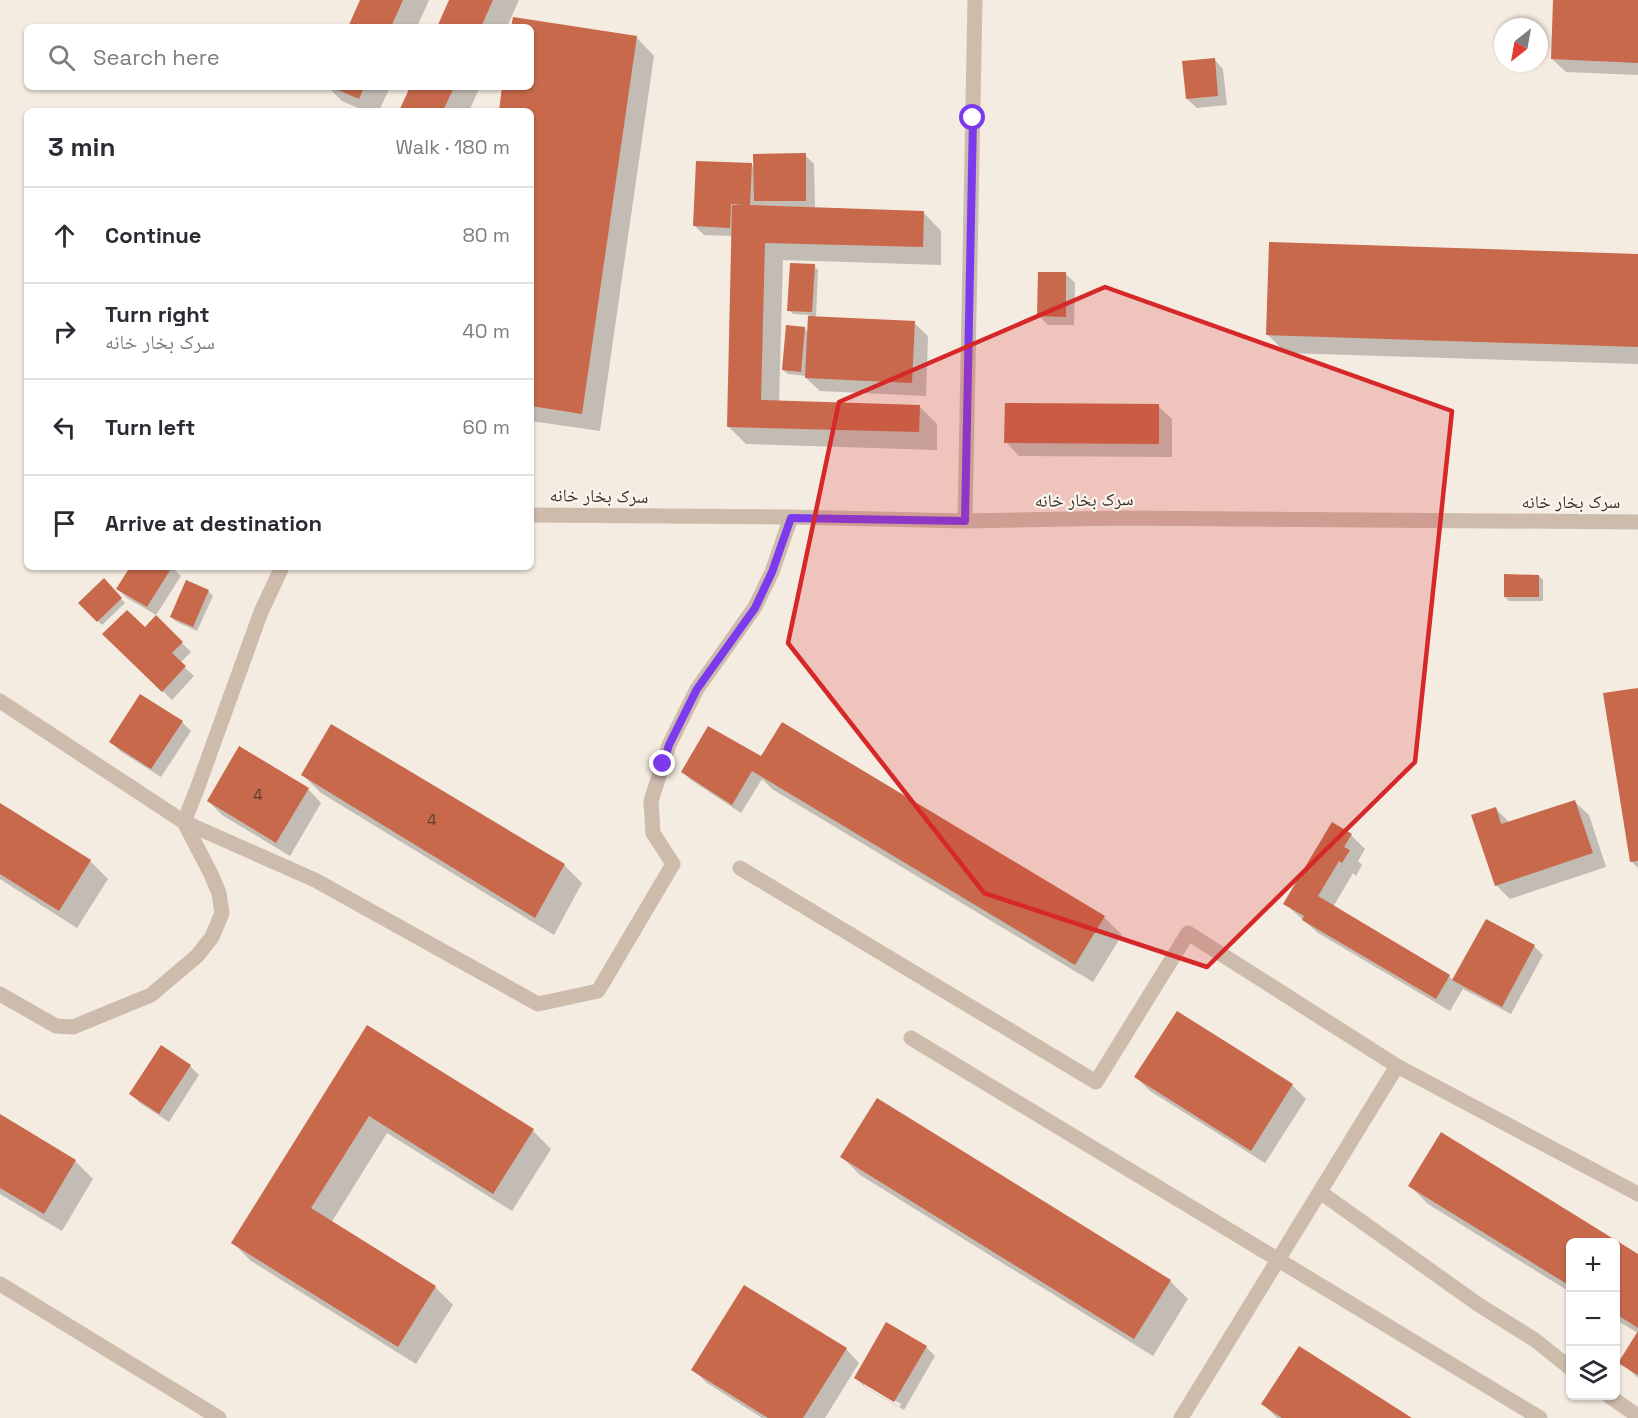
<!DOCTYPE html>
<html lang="en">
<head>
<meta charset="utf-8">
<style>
  :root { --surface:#fff; --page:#f7f7f7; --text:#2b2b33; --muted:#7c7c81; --line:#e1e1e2 }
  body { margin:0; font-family:"Space Grotesk","Noto Naskh Arabic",sans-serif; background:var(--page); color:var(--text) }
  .controls { position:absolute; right:18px; bottom:18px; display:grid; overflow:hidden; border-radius:9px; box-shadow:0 2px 4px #0004 }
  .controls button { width:54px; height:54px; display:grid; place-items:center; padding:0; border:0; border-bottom:2px solid var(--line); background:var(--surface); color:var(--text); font:30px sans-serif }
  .compass { position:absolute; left:1494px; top:18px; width:54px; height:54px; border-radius:50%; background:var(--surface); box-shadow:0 2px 4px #0004; rotate:211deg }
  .stop { position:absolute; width:18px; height:18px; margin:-14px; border:4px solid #7c3aed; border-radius:50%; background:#fff }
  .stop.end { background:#7c3aed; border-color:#fff; box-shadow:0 2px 6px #0008 }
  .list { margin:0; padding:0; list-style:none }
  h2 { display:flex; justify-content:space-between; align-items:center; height:78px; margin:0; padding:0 24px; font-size:26px }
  h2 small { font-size:20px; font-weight:400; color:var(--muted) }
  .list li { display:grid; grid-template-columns:39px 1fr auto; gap:18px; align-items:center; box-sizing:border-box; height:96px; padding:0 24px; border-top:2px solid var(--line) }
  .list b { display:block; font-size:22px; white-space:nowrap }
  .list p { margin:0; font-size:20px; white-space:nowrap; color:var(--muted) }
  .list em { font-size:20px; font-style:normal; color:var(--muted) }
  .icon { flex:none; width:33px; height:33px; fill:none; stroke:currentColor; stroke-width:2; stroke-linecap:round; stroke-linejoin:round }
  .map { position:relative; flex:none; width:1638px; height:1418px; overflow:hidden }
  .search { position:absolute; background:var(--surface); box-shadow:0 2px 4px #0004; left:24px; top:24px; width:510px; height:66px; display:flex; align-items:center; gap:15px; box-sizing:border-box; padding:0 21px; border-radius:9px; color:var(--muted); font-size:22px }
  .panel { position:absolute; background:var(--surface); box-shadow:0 2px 4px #0004; left:24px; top:108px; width:510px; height:462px; border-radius:9px }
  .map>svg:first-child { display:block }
</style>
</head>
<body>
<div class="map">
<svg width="1638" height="1418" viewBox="0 0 1638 1418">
  <rect width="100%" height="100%" fill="#f4ebe1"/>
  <path fill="#0003" fill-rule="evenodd" d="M361 0H429L417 27H349Z
    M450 0H519L507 27H438Z
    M1555 0H1638V75L1566 72 1552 59Z
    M514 19 636 37 654 56 600 431 531 421V111H500L504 87H531V27H513Z
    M1214 59 1223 69 1227 105 1197 108 1187 99Z
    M328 87H390L379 111H365L342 101Z
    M412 87H480L469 111H401Z
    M805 155 814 164 815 209 923 212 941 231V265L783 260 779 402 919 406 937 424V450L746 444 728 426 733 236 704 235 695 226 751 165 755 169Z
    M1638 255V364L1286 353 1268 335Z
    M814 266 818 270 816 318 914 323 928 336 926 396 820 391 806 378V376L788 374 783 370 804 328 808 332 809 315 793 314 789 310Z
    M1066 274 1075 283 1074 325H1048L1039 316Z
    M1158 406 1172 419V457L1019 456 1006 442Z
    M131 567H172L181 576 156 615 127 598 118 589Z
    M1539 576 1543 580V601H1509L1505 597Z
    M104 580 125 603 102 625 80 603Z
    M186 582 208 591 213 596 197 631 175 621 171 617Z
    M156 617 191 652 180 663 194 676 172 700 104 634 145 629Z
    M1638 689V868L1632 862Z
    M182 722 191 731 161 777 120 751 111 742Z
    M760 757 1104 917 1122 935 1093 982 772 789 762 779 741 813 691 780 682 771Z
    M303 775 564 865 582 883 554 935 321 793Z
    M308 789 321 803 290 856 222 815 208 801Z
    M1575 802 1589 815 1606 867 1510 899 1496 885 1495 808 1510 823Z
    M0 805 90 861 108 879 77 928 0 879Z
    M1351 835 1365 849 1358 861 1362 865 1356 876 1353 873 1333 907 1449 976 1454 981 1534 946 1543 955 1511 1014 1463 989 1450 1011 1318 933 1285 904Z
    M1177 1013 1292 1085 1306 1099 1265 1163 1150 1091 1136 1077Z
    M368 1027 533 1131 551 1149 512 1211 387 1133 331 1223 435 1287 453 1305 416 1364 251 1261 233 1243Z
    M190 1066 199 1075 169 1122 140 1103 131 1094Z
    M0 1116 75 1161 93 1179 62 1231 0 1194Z
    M1441 1134 1638 1255V1378L1620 1362 1638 1333 1616 1320V1242H1570V1292L1428 1204 1410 1186Z
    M842 1157 1170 1281 1188 1299 1153 1356 860 1175Z
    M926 1347 935 1356 904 1410 865 1387 856 1378ZM864 1382 901 1404 900 1407 864 1386Z
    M846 1349 859 1363 825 1418H762L707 1383 693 1370Z
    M1263 1404 1410 1418H1277Z"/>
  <path fill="#c8694b" d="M360 0H403L391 27H348Z
    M449 0H493L481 27H437Z
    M1553 0H1638V63L1551 59Z
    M513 17 637 36 582 414 531 406V111H499L502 87H531V27H511Z
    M1215 58 1218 96 1186 99 1182 61Z
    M331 87H364L359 99Z
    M410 87H454L443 111H399Z
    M806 153V201H754L753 154Z
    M696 161 752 163 750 205 924 211 923 247 765 243 761 400 920 405 919 432 727 427 732 205H744L731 204 730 228 693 226Z
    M1269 242 1638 254V347L1266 335Z
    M790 263 815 264 812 312 787 311Z
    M1038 272H1066V317L1037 316Z
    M808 316 915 321 912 383 805 378Z
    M786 325 805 327 801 372 782 370Z
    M1005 403 1159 404V444L1004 443Z
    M130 567H172L147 607 116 589Z
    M1504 574 1539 575V597H1504Z
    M104 578 122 598 97 622 78 603Z
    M186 580 209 590 193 627 170 617Z
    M127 610 145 627 156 615 183 642 172 653 186 666 162 692 102 634Z
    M1638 688V861L1630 862 1603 693Z
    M140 694 183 721 151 769 109 742Z
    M782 722 1105 916 1075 965 752 771 732 805 681 772 708 726 761 756Z
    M331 724 565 864 535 918 301 775Z
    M239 746 309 788 276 843 207 801Z
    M1575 800 1593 853 1495 886 1471 815 1496 807 1501 824Z
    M0 803 91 860 59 911 0 874Z
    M1332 822 1352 834 1344 847 1350 850 1342 863 1339 861 1318 896 1450 975 1436 999 1302 920 1304 916 1283 904Z
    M1486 919 1535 945 1502 1007 1452 980Z
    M1177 1011 1293 1084 1251 1151 1134 1077Z
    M367 1025 534 1129 493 1194 369 1116 311 1208 436 1286 398 1347 231 1243Z
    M161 1045 191 1065 159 1114 129 1094Z
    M877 1098 1171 1280 1134 1339 840 1157Z
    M0 1114 76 1160 44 1214 0 1188Z
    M1441 1132 1638 1254V1328L1616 1314V1242H1570V1286L1408 1186Z
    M744 1285 847 1348 803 1418H768L691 1370Z
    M886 1322 927 1346 894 1402 854 1378Z
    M1638 1331V1375L1618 1363Z
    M1299 1346 1412 1418H1282L1261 1404Z"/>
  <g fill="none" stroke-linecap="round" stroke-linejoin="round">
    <path stroke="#cdbbac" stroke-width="15" d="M531 515 791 517 965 521 1122 518 1638 522
      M965 521 975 0
      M0 701 184 822 315 880 538 1004 598 991 673 864 653 833 651 801 669 745 697 689 755 607 772 572 791 517
      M740 868 1096 1082 1188 933 1397 1066 1638 1194
      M0 994 56 1026 73 1027 151 995 197 956 212 937 222 913 219 893 211 874 184 822 197 789 261 612 282 567
      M911 1038 1540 1418
      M1320 1192 1479 1305 1535 1340 1570 1368
      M0 1284 219 1418
      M1609 1396 1638 1416
      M1181 1418 1397 1066"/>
  </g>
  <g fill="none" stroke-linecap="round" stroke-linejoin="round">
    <path stroke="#7c3aed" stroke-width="8" d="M663 764 669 745 697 689 755 608 772 572 791 518 965 521 973 118"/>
  </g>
  <path fill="#d62828" fill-opacity="0.2" stroke="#d62828" stroke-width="4.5" stroke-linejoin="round" d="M1105 287 1452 411 1415 762 1207 967 984 893 788 643 839 402Z"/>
  <g text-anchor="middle" stroke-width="4.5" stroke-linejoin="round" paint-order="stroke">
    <g font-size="15" fill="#5e3e33">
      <text x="258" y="800">4</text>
      <text x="432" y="825">4</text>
    </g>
    <g font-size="18" fill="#3b302b" stroke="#fbf5ee">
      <text transform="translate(599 496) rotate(1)" y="6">سرک بخار خانه</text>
      <text transform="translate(1084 500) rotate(-1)" y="6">سرک بخار خانه</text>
      <text x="1571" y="508">سرک بخار خانه</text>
    </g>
  </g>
</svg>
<div class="controls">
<button>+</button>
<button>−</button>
<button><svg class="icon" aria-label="layers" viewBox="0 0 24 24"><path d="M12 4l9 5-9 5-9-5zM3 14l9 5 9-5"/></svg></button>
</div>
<svg class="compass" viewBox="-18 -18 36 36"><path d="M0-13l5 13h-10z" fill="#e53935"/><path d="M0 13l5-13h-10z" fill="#7c7c81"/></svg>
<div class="stop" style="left:973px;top:118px"></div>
<div class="stop end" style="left:663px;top:764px"></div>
<div class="search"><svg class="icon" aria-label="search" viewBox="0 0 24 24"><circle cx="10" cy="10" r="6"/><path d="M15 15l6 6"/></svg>Search here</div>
<section class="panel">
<h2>3 min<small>Walk · 180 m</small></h2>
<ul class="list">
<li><svg class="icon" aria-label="ahead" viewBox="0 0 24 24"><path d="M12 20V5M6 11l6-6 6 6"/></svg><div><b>Continue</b></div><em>80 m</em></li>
<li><svg class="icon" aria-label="right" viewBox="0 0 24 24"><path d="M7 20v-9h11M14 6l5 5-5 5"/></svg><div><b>Turn right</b><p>سرک بخار خانه</p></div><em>40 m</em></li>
<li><svg class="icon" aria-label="left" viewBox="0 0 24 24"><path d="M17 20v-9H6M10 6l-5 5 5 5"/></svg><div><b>Turn left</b></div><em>60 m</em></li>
<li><svg class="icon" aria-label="arrive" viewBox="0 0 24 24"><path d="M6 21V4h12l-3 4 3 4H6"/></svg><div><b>Arrive at destination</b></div></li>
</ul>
</section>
</div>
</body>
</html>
